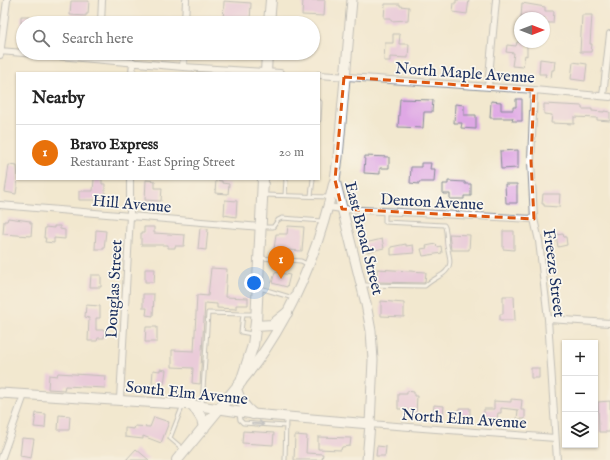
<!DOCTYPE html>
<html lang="en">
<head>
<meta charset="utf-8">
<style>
  :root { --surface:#fff; --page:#f6f6f6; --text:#222; --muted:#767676; --line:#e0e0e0; --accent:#db2777 }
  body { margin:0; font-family:"IM FELL English",serif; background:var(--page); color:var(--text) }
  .controls { position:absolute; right:12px; bottom:12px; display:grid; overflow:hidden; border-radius:0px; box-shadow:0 1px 3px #0004 }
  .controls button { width:36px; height:36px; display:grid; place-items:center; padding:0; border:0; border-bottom:1px solid var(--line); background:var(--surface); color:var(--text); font:20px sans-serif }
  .compass { position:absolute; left:514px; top:12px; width:36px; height:36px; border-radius:50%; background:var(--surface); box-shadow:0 1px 3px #0004; rotate:90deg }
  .you { position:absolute; left:254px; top:283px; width:14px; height:14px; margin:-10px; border:3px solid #fff; border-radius:50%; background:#1a73e8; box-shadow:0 0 0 6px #1a73e833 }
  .badge { display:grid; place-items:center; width:26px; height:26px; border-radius:50%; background:var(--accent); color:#fff; font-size:13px; font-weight:700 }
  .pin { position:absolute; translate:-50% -33px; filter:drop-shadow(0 1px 2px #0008) }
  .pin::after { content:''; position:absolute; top:21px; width:14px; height:12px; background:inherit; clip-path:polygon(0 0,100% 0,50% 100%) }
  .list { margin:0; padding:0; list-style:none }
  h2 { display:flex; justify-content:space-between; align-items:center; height:52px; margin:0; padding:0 16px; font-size:17px }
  h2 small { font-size:13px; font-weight:400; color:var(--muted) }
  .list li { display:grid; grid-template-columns:26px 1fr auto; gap:12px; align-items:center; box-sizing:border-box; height:56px; padding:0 16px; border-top:1px solid var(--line) }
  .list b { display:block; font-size:15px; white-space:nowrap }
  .list p { margin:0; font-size:13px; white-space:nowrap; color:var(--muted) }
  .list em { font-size:13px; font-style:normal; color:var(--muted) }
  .icon { flex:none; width:22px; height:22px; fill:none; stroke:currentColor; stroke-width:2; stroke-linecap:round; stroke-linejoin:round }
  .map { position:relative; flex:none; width:610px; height:460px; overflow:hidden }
  .search { position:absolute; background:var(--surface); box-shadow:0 1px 3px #0004; left:16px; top:16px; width:304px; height:44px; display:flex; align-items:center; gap:10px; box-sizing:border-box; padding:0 14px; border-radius:22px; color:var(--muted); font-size:15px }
  .panel { position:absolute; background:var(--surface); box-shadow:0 1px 3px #0004; left:16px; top:72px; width:304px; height:108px; border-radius:0px }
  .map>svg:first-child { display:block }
</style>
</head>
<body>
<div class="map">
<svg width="610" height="460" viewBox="0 0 610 460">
  <rect width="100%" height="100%" fill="#fbf7ec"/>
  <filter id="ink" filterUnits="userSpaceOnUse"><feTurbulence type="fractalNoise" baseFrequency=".025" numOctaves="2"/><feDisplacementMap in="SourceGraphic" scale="8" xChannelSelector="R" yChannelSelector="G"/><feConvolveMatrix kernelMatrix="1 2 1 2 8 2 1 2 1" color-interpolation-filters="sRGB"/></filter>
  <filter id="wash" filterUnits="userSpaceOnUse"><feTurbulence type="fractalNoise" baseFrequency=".012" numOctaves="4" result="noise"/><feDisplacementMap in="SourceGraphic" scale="16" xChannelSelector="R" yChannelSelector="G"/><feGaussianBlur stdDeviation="0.9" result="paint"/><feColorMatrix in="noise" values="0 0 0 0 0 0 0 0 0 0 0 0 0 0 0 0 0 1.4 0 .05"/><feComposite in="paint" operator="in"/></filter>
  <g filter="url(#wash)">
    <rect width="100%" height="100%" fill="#f2e8cf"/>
    <g id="blocks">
      <path fill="#dfa8e5" d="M303 0H325L324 16 302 15Z
        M456 0H469L467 14 453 12 454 3H456Z
        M71 1H89L88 14H86V16L70 15Z
        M224 1 251 3 250 23H223Z
        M522 3 545 7V11H554L553 23H544L545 18H521Z
        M385 4H400V6L409 7 408 20 391 21V18H384Z
        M582 15H592L590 44H592L591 52H580Z
        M21 16H30V23H21Z
        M393 34H400L399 44H409L408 58 390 57V61H384L385 43H393Z
        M517 42H527V56L525 55 523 67 512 66 514 53 506 52 507 45 516 46Z
        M540 59 555 61 554 70H552L551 78 545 77 546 74H539Z
        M573 62 587 64 585 81 571 79Z
        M400 99 433 100 432 112H424L423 128 398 127Z
        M516 99H522V121H512L513 118H490L491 101 501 102V110H513V107H516Z
        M455 104 464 105V115H476V129L461 128 462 123H454Z
        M544 104 582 106V109H592V111L604 112V111L610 112V121L597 120V118L574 117V124L551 123 552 115 544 114Z
        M518 150V168L501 169 500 151Z
        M365 156 389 157V168H380V174L364 173Z
        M421 163H431L430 169H435L434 182H419V184L410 183 411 167H421Z
        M9 165 17 166 18 179 16 194 5 192Z
        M94 179H102V184H105V200H79V191H93Z
        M146 180 155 181V188H162L161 201 145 200Z
        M216 180 222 181V183L229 184 228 194 215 193Z
        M448 181 465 182V184H471V196H464V199H450V194H443V184H448Z
        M505 184H517V203H506Z
        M543 194H560L559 207 544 206V204H542Z
        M225 200 237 201 236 217 224 215Z
        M8 218 30 221V223H32L31 236 3 234 4 221H7Z
        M54 226H60V229L65 230V239L54 238V243L45 242 46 238H44L45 227 54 228Z
        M288 226 304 227 302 251 274 249 276 234H287Z
        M144 227H154V233L185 235 184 246H175V248H168V245H141V233H144Z
        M200 228 208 229 206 250 198 249Z
        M96 230 106 231 104 249H95Z
        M503 231H514V250L503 249Z
        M449 234 470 235 469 250H451Z
        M563 234 564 237H566L567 245 558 247 556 235Z
        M382 239 384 248 367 252 365 243Z
        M406 244V246L413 245 414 253 391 255V247Z
        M436 244 437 247 441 246 442 253 423 256 421 249 427 248 426 246Z
        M211 268 227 269 225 297 248 298V305H236V309L217 308V304L205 303 200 384 192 383 193 368 172 367V350L194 351 197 295 208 296Z
        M145 269H155L154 282H145Z
        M377 269 426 272 425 282 424 283 376 282Z
        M275 272 290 275 287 287 272 283Z
        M91 275H101V287H90Z
        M143 294H154L153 316 146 315 147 308H143Z
        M503 296H514L515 320H500V314H503Z
        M381 301 404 303V317L381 316Z
        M86 305 100 306V318H96V330H105L104 338H98L97 341H88L89 318 85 317Z
        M146 327H157V342H145Z
        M531 368H539V378H531Z
        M160 369 166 370 164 384 152 383 153 370 160 371Z
        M58 373 106 376 105 388 65 386 64 390 48 389 49 375 57 376Z
        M407 391 414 392V396H417L416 414 407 413V409H398V394H407Z
        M511 399 522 400 521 410H525V419H517L518 410 501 408V413H498L497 419H484V409H494V401L511 402Z
        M610 401V432H599L598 402Z
        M434 405 444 406 443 417H433Z
        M459 408H470V418H459Z
        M36 413 46 414 45 428 34 427Z
        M59 415 70 416 69 430H58Z
        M154 417 169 422 161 443 143 436V439L125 437V428L134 429 135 426 150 427Z
        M243 431 274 433 273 445 242 443Z
        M295 435 307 436 306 453 323 454 322 460H294Z
        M318 437 351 438 350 446 342 447 341 450 318 449Z
        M22 438 34 439 31 458 20 456Z
        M377 446 386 447 385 456H376Z
        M136 449 149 460H126Z"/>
    </g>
  </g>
  <g filter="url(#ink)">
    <use href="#blocks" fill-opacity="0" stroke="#868c96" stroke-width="1"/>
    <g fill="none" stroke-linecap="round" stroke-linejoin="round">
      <defs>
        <path id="lane" d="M319 101 320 102 319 120
          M264 195 329 197
          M285 195 286 179
          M311 196 313 179
          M263 227H273L278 220 282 218 322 221
          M261 258 301 261 307 264
          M363 285 425 286C430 281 437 278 443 274 454 266 449 256 447 245 446 239 447 233 445 227L444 225 385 222V211
          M260 288 293 298
          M243 314H255
          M183 405 170 438 183 449
          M202 405 208 313 243 314 241 332 252 334
          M239 414 240 420 243 423 286 426
          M285 460 286 419"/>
        <path id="street" d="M101 23 102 0
          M185 23 186 0
          M0 51 23 53
          M25 53 183 67 280 73
          M0 55 7 0
          M183 67 184 53
          M132 73 133 62
          M319 75 534 90 610 97
          M488 87 496 0
          M534 90 531 161 534 219 539 241 548 319 557 460
          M603 96 610 34
          M0 205 261 227
          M328 207 342 209 534 219
          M548 319 610 323
          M120 399 130 216V179
          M370 424 555 438
          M1 460 24 395"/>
        <path id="secondary" d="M352 0 338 157 335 180 366 304 371 331 373 360 370 424 367 460
          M242 381C289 324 318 253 334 182
          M0 393 193 405 253 414 370 424"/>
        <path id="primary" d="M269 23 271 0
          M266 73 267 53
          M256 326 272 325 287 313
          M236 389C239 400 244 407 253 414
          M193 405 202 419 204 428
          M177 460 241 382 253 345 256 322 263 179"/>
      </defs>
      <use href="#lane" stroke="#868c96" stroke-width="5"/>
      <use href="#street" stroke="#868c96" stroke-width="8"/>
      <use href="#secondary" stroke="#868c96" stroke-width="11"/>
      <use href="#primary" stroke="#868c96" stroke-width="12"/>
      <use href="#lane" stroke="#fff" stroke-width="3"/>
      <use href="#street" stroke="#fff" stroke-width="6"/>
      <use href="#secondary" stroke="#fff" stroke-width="9"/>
      <use href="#primary" stroke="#fff" stroke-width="10"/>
    </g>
    <defs><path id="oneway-shaft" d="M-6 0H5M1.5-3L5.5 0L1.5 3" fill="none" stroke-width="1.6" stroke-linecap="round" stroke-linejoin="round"/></defs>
    <use stroke="#8d97ae" href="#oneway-shaft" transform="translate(258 424) rotate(4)"/>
  </g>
  <path d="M0 0H610V460H0ZM344 77 534 90 531 161 534 219 342 209 335 180Z" fill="#f2e8cf" fill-opacity=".55" fill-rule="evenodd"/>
  <path fill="none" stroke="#de5710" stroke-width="3" stroke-dasharray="8 5" stroke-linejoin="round" d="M344 77 534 90 531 161 534 219 342 209 335 180Z"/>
  <g text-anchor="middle" stroke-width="3.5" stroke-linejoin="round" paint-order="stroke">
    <g font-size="16" fill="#1b2f5e" stroke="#fbf7ec">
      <text transform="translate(465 72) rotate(4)" y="6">North Maple Avenue</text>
      <text transform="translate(432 201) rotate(3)" y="6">Denton Avenue</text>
      <text transform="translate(132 203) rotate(5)" y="6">Hill Avenue</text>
      <text transform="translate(365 238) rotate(76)" y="6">East Broad Street</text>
      <text transform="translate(555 273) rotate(83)" y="6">Freeze Street</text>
      <text transform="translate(113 289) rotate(-87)" y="6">Douglas Street</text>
      <text transform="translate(187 392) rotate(6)" y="6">South Elm Avenue</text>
      <text transform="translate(464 418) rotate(4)" y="6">North Elm Avenue</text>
    </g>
  </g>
</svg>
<div class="controls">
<button>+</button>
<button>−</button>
<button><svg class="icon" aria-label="layers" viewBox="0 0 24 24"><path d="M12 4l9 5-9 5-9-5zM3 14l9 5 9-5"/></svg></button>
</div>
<svg class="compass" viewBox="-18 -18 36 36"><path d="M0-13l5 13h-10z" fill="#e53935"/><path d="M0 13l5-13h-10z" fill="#767676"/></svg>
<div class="you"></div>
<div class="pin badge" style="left:281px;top:279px;background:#e8710a">1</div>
<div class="search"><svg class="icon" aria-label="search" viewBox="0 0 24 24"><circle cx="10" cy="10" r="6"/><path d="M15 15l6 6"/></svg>Search here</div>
<section class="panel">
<h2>Nearby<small></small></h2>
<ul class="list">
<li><span class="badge" style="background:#e8710a">1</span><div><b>Bravo Express</b><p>Restaurant · East Spring Street</p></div><em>20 m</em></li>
</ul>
</section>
</div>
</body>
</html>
